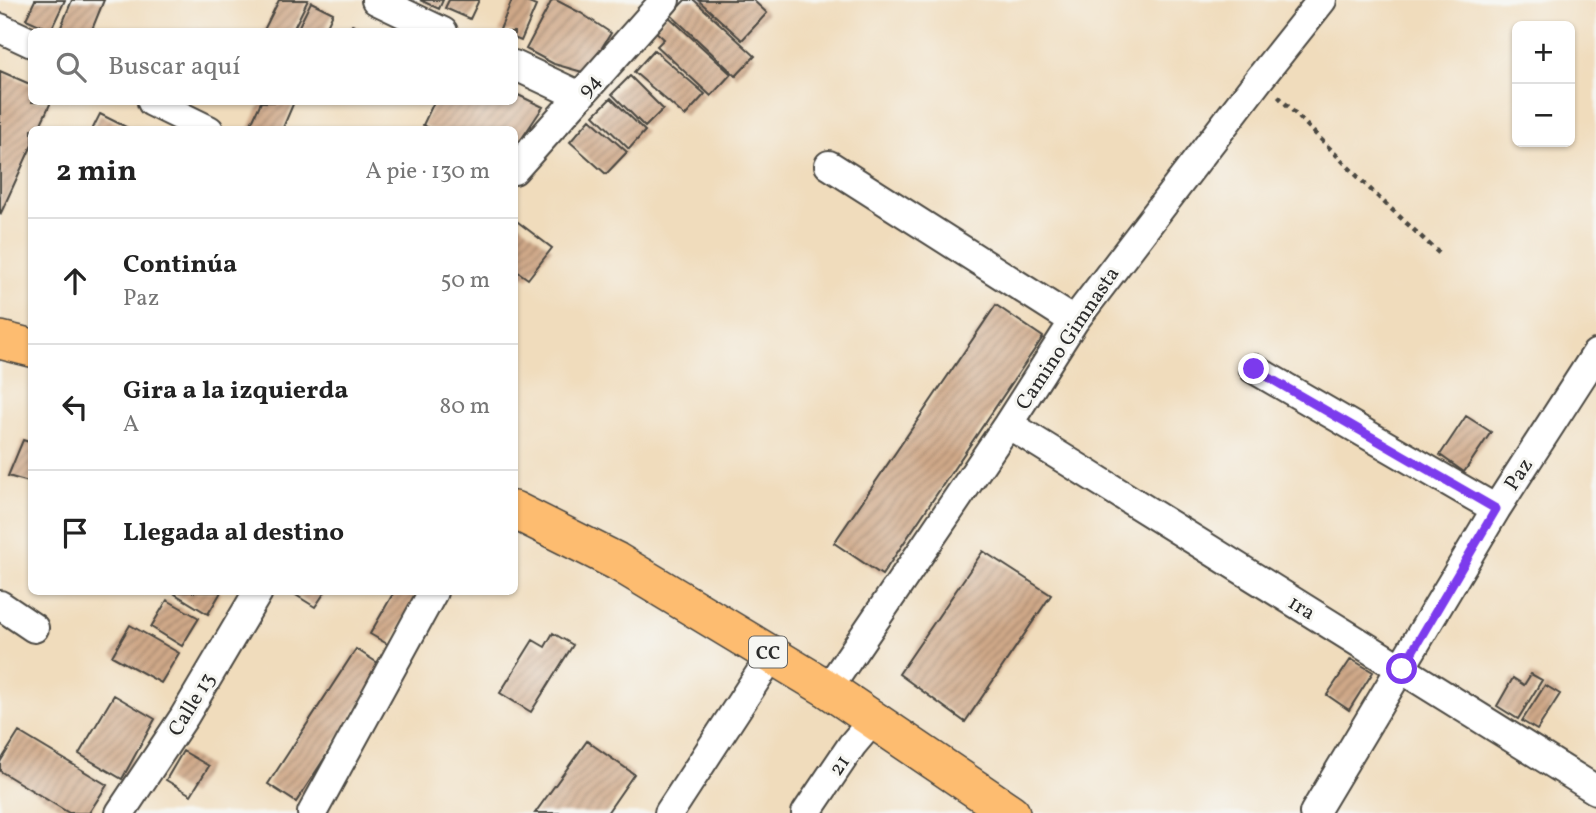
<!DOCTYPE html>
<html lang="es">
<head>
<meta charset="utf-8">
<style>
  :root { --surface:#fff; --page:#f2f2f2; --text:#222; --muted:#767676; --line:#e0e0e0 }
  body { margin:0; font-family:Vollkorn,serif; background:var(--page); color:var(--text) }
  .controls { position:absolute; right:21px; top:21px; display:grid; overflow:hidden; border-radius:10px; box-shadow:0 2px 5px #0004 }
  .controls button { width:63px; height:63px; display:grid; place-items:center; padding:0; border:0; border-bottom:2px solid var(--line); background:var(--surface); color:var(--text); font:35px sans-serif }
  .stop { position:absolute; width:21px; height:21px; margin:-16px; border:5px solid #7c3aed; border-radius:50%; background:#fff }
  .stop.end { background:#7c3aed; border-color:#fff; box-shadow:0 2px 7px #0008 }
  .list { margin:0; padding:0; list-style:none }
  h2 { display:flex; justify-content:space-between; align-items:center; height:91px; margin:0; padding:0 28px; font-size:30px }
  h2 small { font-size:23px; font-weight:400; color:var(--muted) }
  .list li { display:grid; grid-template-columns:46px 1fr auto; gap:21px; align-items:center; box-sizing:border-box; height:126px; padding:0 28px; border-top:2px solid var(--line) }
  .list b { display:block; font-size:26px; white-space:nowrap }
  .list p { margin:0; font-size:23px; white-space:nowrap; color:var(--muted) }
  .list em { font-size:23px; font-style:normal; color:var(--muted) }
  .icon { flex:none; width:38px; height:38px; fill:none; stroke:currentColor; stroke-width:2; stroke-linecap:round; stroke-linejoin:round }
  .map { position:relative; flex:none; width:1596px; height:813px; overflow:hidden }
  .search { position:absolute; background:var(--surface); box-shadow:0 2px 5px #0004; left:28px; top:28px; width:490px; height:77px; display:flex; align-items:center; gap:18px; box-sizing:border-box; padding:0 24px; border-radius:10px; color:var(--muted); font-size:26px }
  .panel { position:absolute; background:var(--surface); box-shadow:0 2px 5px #0004; left:28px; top:126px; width:490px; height:469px; border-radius:10px }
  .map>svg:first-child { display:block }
</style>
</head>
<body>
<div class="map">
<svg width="1596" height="813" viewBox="0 0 1596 813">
  <defs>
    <pattern id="building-hatch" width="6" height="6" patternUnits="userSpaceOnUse" patternTransform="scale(1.75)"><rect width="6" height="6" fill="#cfa888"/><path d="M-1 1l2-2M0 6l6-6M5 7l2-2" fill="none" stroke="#a8896f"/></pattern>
  </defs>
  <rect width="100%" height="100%" fill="#f6f6f2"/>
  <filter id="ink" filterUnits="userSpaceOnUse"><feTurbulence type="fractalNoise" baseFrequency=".0143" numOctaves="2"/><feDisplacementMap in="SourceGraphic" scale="14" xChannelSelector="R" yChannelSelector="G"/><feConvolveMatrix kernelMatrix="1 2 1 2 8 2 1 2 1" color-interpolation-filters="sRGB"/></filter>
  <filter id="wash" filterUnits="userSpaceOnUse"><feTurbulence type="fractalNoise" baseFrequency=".00686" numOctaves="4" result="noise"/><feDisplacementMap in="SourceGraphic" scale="28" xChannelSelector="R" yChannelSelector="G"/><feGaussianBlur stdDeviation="1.57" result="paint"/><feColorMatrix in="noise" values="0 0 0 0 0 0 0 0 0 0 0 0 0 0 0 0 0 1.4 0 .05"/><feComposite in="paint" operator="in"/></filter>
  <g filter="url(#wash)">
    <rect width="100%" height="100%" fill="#f0dcbc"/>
    <g id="blocks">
      <path fill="url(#building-hatch)" d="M35 0H65L51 30 26 19Z
        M72 0H104L91 32H59Z
        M279 0H308L292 32H263Z
        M420 0H443L439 9Z
        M449 0H479L470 19 445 8Z
        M512 0H522L536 6 521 41 514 38V32H499Z
        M552 0H556L581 13 611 33 586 73 554 64 526 49Z
        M685 0H694L755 56 736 76 671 15Z
        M698 0H753L767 13 742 40Z
        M311 2 333 13 324 32H296Z
        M667 15 731 74 711 96 657 46 664 39 654 30Z
        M352 25 368 31V32H349Z
        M654 50 705 94 685 116 634 72Z
        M0 71 32 85V102H51L38 130H32V145L0 215Z
        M630 76 663 109 645 127 612 94Z
        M514 93 543 107 514 150V130H433L423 125 434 102H514Z
        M611 98 645 131 629 149 594 115Z
        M261 102H294L282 130H253L249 128Z
        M100 114 132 130H92Z
        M590 119 627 152 606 174 570 142Z
        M514 219 552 248 528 279 514 269Z
        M996 305 1043 337 882 575 834 543Z
        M1466 416 1491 432 1464 472 1440 455Z
        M23 440 32 443V483L8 476Z
        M983 551 1051 595 965 722 899 674Z
        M177 592H221L208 614 175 594Z
        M291 592H325L315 607Z
        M394 592H420L389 645 370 634Z
        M167 600 199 618 182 646 151 627Z
        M130 625 179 653 161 683 112 656Z
        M553 633 573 645 531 712 500 693 533 640 545 647Z
        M356 649 384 667 296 802 268 784Z
        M1351 659 1373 672 1349 710 1327 695Z
        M1531 674 1542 680 1518 719 1497 706 1513 678 1524 685Z
        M1545 685 1560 694 1537 730 1522 721Z
        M114 695 155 719 122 779 79 754Z
        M19 732 107 785 89 813H69L0 771V762Z
        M587 741 634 774 607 813H535Z
        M183 751 209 766 191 795 166 780Z"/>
    </g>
  </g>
  <g filter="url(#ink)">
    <use href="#blocks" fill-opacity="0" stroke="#494641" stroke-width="2"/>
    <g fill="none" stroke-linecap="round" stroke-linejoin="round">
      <defs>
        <path id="minor" d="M376 0 443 32
          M0 28 32 43
          M514 65 580 96
          M152 102 209 130
          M829 165 1074 321
          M514 170 665 0
          M1254 369 1496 509
          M1008 424 1596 790
          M0 605 34 628
          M828 689 1008 424 1074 321 1260 78 1322 0
          M120 813 184 717 258 592
          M312 813 433 592
          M669 813 772 655
          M806 813 852 745 874 719
          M1314 813 1496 509 1596 354"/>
        <path id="major" d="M0 340 32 348
          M514 510 616 561 828 689 1011 813"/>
      </defs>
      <use href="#minor" stroke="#494641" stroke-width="32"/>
      <use href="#major" stroke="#494641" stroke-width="40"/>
      <path stroke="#494641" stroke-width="4.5" stroke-dasharray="5 5" stroke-linecap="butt" d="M1278 96 1374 193 1441 255"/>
      <use href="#minor" stroke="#fff" stroke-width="28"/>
      <use href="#major" stroke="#fdbc70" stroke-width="37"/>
    </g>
  </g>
  <g fill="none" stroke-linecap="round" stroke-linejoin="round" filter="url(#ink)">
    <path stroke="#7c3aed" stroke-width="9" d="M1254 369 1496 509 1402 669"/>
  </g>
  <g text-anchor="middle" stroke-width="6" stroke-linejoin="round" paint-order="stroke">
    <rect fill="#f6f6f2" stroke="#686867" stroke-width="2" x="749" y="636.5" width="38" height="31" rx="5"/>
    <g font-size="19" font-weight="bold" fill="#2b2b2b">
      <text x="768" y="659">CC</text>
    </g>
    <g font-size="21" fill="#2b2b2b" stroke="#f6f6f2">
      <text transform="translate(589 85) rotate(-49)" y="7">94</text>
      <text transform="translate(1067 338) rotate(-56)" y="7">Camino Gimnasta</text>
      <text transform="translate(1518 474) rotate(-57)" y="7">Paz</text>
      <text transform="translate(1302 607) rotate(32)" y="7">1ra</text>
      <text transform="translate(191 704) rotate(-59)" y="7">Calle 13</text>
      <text transform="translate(839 765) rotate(-56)" y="7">21</text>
    </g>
  </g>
</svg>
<div class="controls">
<button>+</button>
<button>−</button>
</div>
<div class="stop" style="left:1402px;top:669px"></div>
<div class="stop end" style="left:1254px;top:369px"></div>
<div class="search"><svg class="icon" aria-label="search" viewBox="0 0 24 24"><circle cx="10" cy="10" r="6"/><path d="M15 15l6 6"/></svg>Buscar aquí</div>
<section class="panel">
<h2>2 min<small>A pie · 130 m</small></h2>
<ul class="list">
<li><svg class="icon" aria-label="ahead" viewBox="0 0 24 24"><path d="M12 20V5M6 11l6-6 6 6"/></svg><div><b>Continúa</b><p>Paz</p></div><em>50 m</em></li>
<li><svg class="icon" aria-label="left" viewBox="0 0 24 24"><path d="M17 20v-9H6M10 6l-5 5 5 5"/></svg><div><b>Gira a la izquierda</b><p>A</p></div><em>80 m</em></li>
<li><svg class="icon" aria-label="arrive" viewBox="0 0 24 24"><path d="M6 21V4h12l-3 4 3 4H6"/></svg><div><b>Llegada al destino</b></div></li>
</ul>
</section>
</div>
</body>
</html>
